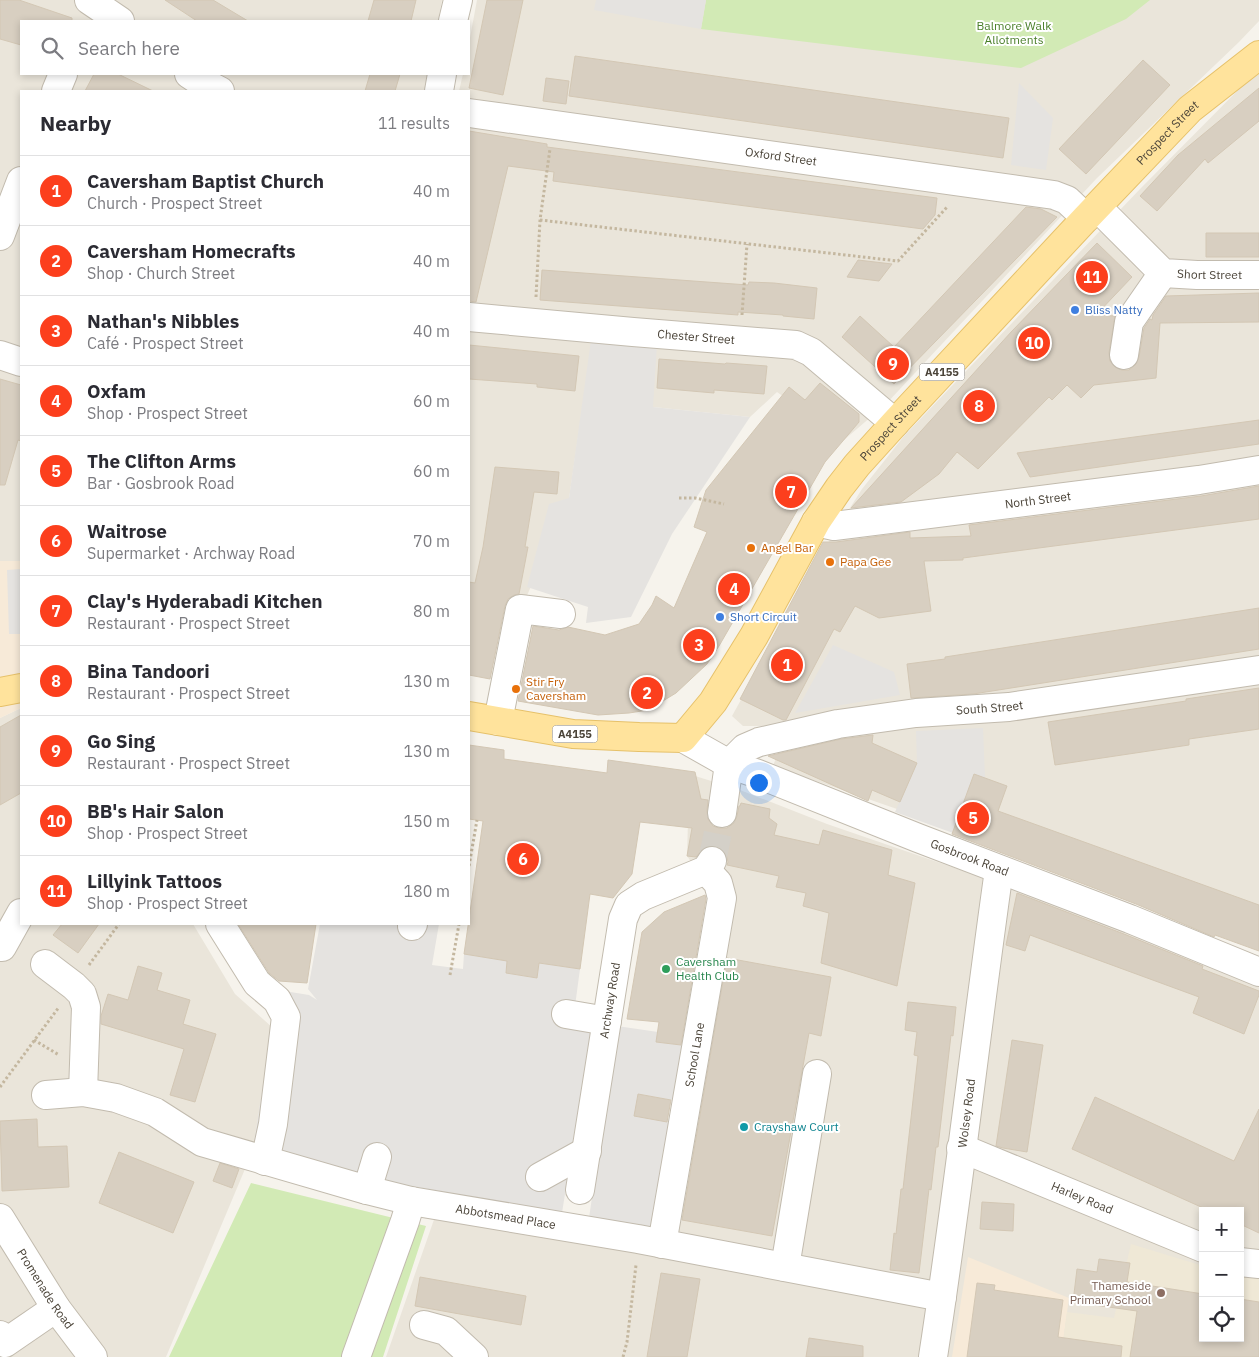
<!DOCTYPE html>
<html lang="en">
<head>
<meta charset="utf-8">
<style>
  :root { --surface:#fff; --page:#f2f2f3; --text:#2b2b33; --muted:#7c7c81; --line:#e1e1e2; --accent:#fc3f1d }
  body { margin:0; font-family:"IBM Plex Sans",sans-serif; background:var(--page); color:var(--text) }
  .controls { position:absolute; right:15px; bottom:15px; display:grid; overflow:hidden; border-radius:0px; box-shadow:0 2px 8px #0003 }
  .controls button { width:45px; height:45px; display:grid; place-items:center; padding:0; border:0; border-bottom:1px solid var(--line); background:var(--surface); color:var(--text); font:25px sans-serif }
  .you { position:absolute; left:758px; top:782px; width:18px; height:18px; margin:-12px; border:4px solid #fff; border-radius:50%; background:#1a73e8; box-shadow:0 0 0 8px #1a73e833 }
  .badge { display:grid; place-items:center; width:32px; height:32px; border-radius:50%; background:var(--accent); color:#fff; font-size:16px; font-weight:700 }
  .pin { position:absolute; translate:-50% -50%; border:2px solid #fff; box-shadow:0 1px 5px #0006 }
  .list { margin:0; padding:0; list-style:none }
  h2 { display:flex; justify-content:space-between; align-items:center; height:65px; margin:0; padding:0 20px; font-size:21px }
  h2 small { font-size:16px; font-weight:400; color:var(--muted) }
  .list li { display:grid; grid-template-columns:32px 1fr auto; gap:15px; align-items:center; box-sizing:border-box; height:70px; padding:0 20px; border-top:1px solid var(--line) }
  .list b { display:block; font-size:19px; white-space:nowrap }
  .list p { margin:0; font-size:16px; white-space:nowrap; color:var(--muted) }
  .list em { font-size:16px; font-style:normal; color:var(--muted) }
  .icon { flex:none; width:28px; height:28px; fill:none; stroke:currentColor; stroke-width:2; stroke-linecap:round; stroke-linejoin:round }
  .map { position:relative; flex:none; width:1259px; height:1357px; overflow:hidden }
  .search { position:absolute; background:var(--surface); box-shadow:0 2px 8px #0003; left:20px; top:20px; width:450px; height:55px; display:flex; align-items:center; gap:12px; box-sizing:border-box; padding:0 18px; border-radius:0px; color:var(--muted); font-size:19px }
  .panel { position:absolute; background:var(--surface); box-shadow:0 2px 8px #0003; left:20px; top:90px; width:450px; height:835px; border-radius:0px }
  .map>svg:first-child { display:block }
</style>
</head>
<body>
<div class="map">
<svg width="1259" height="1357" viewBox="0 0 1259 1357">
  <rect width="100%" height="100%" fill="#f6f3ec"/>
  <path fill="#eae5da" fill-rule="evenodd" d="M0 0H442L438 21H21V74H428L424 91H21V561H0Z
    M477 0H1259V21L1239 42 1097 178 886 404 844 440 777 392 750 417 653 407 592 340 569 499 522 607 469 601V91H459L463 74H469V43Z
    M1259 72V948L1087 875 773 766 788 726H743L732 716 824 549 862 489 904 436 1141 188 1253 75Z
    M21 708V924H193L235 994 273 1028 254 1142 245 1169 166 1357H0V718Z
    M692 775 740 790 827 824 1019 890 1259 984V1357H386L437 1211 655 1252 712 892 687 856 688 821ZM1203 1211H1240V1338H1203Z"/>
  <path fill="#f7ead8" d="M0 561H21V708L0 718Z
    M968 1257 1069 1298 1061 1357H952Z"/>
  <path fill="#efe8d6" d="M1131 1244 1203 1266V1338H1240V1271L1259 1273V1357H1061L1067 1312 1114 1318Z"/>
  <path fill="#d2eab5" d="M706 0H1150L1126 19 1021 68 701 29Z
    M251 1183 426 1226 383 1357H169Z"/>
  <path fill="#e5e3e0" d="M596 0H706L701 29 594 10Z
    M1019 83 1053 118 1046 170 1011 165Z
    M591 340 657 344 653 407 750 417 672 534 631 617 586 623 588 607 527 587 549 504 569 498Z
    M21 569V634H9L7 570Z
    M833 645 894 672 900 695 795 713Z
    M983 728 985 778 974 774 953 833 895 812 917 763 916 731Z
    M320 924H439L432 965 463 969 464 954 507 961 506 973 537 978 539 963 580 969 575 1006 594 1010 562 1213 400 1184 361 1174 254 1142 278 990 309 995 317 1000 308 989Z
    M617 1026 658 1032 657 1042 689 1046 678 1101 638 1094 635 1116 675 1123 659 1231 589 1218Z"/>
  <path fill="#d8cfc1" stroke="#d3c7b4" d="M0 0H19L72 18V21H21V45L0 39Z
    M165 0H213L248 21H197Z
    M374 0H416L411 21H368Z
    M487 0H523L503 95 469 88Z
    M575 56 1009 118 1003 158 569 96Z
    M1143 60 1170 85 1086 174 1059 149Z
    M94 74H118L153 91H85Z
    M370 74H400L395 91H365Z
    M546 78 569 81 566 104 543 101Z
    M1259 88V121L1208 163 1205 159 1157 211 1140 196 1178 155Z
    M469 131 547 144V147L937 198 935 215 923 229 553 181 554 172 508 166 476 302 469 301Z
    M1026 207 1041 209 1057 217 894 384 842 337 860 316 894 347Z
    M1206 233H1259V257H1206Z
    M1097 243 1132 277 1096 315 1115 316 1109 353 1110 361 1115 367 1122 370H1129L1136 364 1139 357 1144 328 1150 319 1152 320 1153 315 1166 296 1259 293V322L1160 323 1156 378 1094 385 1081 398 1067 385 1052 400 1049 397 978 469 957 452 939 474 901 502 851 508 1012 331Z
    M858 260 892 264 879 281 847 277Z
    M542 270 748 285 749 282 774 283 817 288 814 319 783 316V315L738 312V315L540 300Z
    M469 345 579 356 575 391 537 387V384L469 379Z
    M659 359 725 364 726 363 767 366 764 394 714 390V393L657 388Z
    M0 379 21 385V441L18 440 5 485H0Z
    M820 383 859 414V422L825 462 719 646 707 664 676 693 648 710 629 713 598 715 518 701 533 626 559 630 568 627 605 635 639 624 652 605 656 596 674 608 707 532 694 527 706 490 789 387 805 400Z
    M1259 420V444L1030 477 1017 453Z
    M495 467 559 472 557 494 534 492 525 547H528L519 594 514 595 508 599 505 606 490 679 469 675V582L475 583 483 547Z
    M1259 486V519L963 558V560L924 561 931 611 879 618 855 606 840 632 834 629 786 720H783L740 699 823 542H836L910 532V538L971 536 969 525 1201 496Z
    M1259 608V649L973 694 911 698 907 664 945 659V657Z
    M1259 688V729L1189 739V745L1055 765 1048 722 1186 701V699Z
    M21 715V793L0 805V727Z
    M873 735 872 743 917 763 900 802 872 790 868 801 768 756 841 739Z
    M469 745 504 750V759L607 773 608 760 695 772 701 799 708 800 707 811 708 819 713 826 719 828H727L734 823 737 816 739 806H740L741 803 770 809 769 818 777 824 774 835 819 845 823 830 892 850 888 875 915 883 897 986 821 963 829 913 803 906 806 893 776 887 779 876 727 865 728 862 726 854 721 848 713 846 705 847 696 857 687 856 692 828 640 822 632 874 613 898 590 894 580 969 539 963 537 978 506 973 507 961 464 954 483 821 469 819Z
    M974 774 1007 786 998 811 1259 905V951L1215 935 1214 937 1136 904 952 834Z
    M1017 893 1124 934 1203 966 1202 969 1259 991V995L1244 1034 1193 1013 1199 997 1030 935 1025 951 1006 945Z
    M705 895 706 899 681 1045 656 1042 659 1022 627 1019 642 932 664 912Z
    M62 924H99L78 953 53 935Z
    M238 924H316L307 983 279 981 269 973Z
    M727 958 831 977 821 1036 809 1033 772 1236 682 1220Z
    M138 966 162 973 157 990 190 1000 183 1024 216 1034 195 1102 170 1095 184 1049 101 1024V1016L108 994 128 1000Z
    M908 1002 956 1007 953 1036 951 1035 938 1147H936L931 1190 929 1189 919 1273 890 1270 894 1233 896 1234 901 1189H903L918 1056 914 1055 917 1032 905 1030Z
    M1012 1040 1043 1045 1027 1152 1003 1148 996 1146Z
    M638 1094 671 1100 667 1122 634 1116Z
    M1095 1097 1234 1161 1259 1109V1233L1240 1224V1211H1210L1072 1149Z
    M37 1119 38 1147 67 1146 69 1187 2 1191 0 1121Z
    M119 1152 194 1182 173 1233 99 1203Z
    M220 1163 239 1169 232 1188 213 1181Z
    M982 1202 1014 1204 1013 1231 980 1229Z
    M1099 1259 1130 1263 1127 1282 1203 1294V1338H1240V1299L1259 1302V1357H1130L1137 1311 1073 1302 1077 1269 1097 1272Z
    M661 1273 700 1279 687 1357H647Z
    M420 1277 526 1296 521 1325 415 1306Z
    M977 1283 995 1285 994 1290 1063 1300 1058 1337 1122 1346 1121 1357H967Z
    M809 1338 863 1346V1357H806Z"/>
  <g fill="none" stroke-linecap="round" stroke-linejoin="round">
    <path stroke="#d4d0c8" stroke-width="28" stroke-dasharray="28 14" stroke-linecap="butt" d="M712 861 722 813"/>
    <defs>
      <g id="minor">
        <path d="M89 0 120 21"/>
        <path d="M453 21 458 0"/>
        <path d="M189 74 195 78 220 91"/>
        <path d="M56 91 63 74"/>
        <path d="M439 91 442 74"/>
        <path id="s1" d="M469 113 1054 195 1067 200 1086 218"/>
        <path id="s2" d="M1097 207 1163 273 1197 275H1259"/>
        <path d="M0 236 21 181"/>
        <path id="s3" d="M469 317 633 332 796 345 811 352 895 423"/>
        <path d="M0 355 21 362"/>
        <path d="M1124 355 1129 322 1163 273"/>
        <path id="s4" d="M816 522 834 526 1199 480 1259 470"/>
        <path d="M498 721 520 609 561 614"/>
        <path id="s5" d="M683 738 729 764 758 774 918 838 1130 919 1259 972"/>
        <path id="s6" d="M722 813 729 764 745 748 759 742 838 724 916 713 1009 707 1259 670"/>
        <path d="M220 924 257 983 277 1000 286 1017 273 1124 265 1161"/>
        <path d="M412 926 413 924"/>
        <path d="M0 947H2L21 913"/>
        <path d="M45 964 74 986 82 994 86 1007 83 1092"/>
        <path d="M566 1014 607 1021"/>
        <path id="s7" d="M46 1095 83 1092 116 1098 155 1112 202 1142 367 1190 411 1201 638 1239 942 1297"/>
        <path id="s8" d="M961 1148 1203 1248"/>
        <path d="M540 1177 587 1151"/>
        <path d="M367 1190 377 1157"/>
        <path id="s9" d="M580 1190 623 919 629 905 643 896 706 870 712 861"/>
        <path id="s10" d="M0 1218 56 1308 93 1357"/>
        <path id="s11" d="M662 1244 722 898 718 883 706 870"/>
        <path d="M1240 1262 1259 1264"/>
        <path d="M785 1267 817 1074"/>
        <path d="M424 1325 446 1331 474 1357"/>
        <path d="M0 1335 5 1343 56 1308"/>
        <path d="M356 1357 405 1221 411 1201"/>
        <path id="s12" d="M933 1357C958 1195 976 1032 999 870"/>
      </g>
      <g id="major">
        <path d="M0 692 21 688"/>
        <path id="s13" d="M469 716 573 734 639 737 683 738 713 702 754 636 816 522 839 488 857 465 895 423 1086 218 1190 109 1259 55"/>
      </g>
    </defs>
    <use href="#minor" stroke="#c2bbae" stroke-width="30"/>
    <use href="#major" stroke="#e6c16a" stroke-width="30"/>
    <path stroke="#c4b79f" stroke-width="3" stroke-dasharray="2.5 2.5" stroke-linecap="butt" d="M540 220 898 261 948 206
      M536 297 540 220 550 149
      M742 315 747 244
      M679 498H695L724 504
      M469 866 477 820
      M89 965 119 924
      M450 975 459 924
      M34 1040 59 1055
      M0 1087 59 1007
      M623 1357 627 1342 636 1265"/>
    <use href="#minor" stroke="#fff" stroke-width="28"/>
    <use href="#major" stroke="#ffe39c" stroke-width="28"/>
  </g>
  <g fill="#3f7fe0" stroke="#fff" stroke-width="2">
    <circle cx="1075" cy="310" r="5"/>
    <circle cx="720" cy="617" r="5"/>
  </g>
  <g fill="#e8710a" stroke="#fff" stroke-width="2">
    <circle cx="751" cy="548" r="5"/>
    <circle cx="830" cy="562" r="5"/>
    <circle cx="516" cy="689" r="5"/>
  </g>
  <circle fill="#2e9e5b" stroke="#fff" stroke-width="2" cx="666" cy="969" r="5"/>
  <circle fill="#0f9aa8" stroke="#fff" stroke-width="2" cx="744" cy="1127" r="5"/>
  <circle fill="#8d6e63" stroke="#fff" stroke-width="2" cx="1161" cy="1293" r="5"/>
  <g text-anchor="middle" stroke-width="4" stroke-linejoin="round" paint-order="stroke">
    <g fill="#fff" stroke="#817c74" stroke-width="1">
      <rect x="919.5" y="363.5" width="45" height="17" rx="4"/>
      <rect x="552.5" y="725.5" width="45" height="17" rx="4"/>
    </g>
    <g font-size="11" font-weight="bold" fill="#4b4439">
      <text x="942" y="376">A4155</text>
      <text x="575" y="738">A4155</text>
    </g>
    <g font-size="12" fill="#4a7f2a" stroke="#fff">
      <text x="1014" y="30">Balmore Walk<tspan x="1014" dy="14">Allotments</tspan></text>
    </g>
    <g font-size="12" fill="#4b4439" stroke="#fff">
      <text dy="4" stroke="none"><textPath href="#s13" startOffset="995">Prospect Street</textPath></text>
      <text dy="4" stroke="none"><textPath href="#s1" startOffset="315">Oxford Street</textPath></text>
      <text dy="4" stroke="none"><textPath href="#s2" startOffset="140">Short Street</textPath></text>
      <text dy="4" stroke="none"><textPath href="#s3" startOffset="228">Chester Street</textPath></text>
      <text dy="4" stroke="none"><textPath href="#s13" startOffset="590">Prospect Street</textPath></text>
      <text dy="4" stroke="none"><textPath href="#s4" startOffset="224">North Street</textPath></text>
      <text dy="4" stroke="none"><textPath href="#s6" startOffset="321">South Street</textPath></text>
      <text dy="4" stroke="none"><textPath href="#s5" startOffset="311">Gosbrook Road</textPath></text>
      <text dy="4" stroke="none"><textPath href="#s9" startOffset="192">Archway Road</textPath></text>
      <text dy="4" stroke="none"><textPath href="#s11" startOffset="192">School Lane</textPath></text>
      <text dy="4" stroke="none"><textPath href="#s12" startOffset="246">Wolsey Road</textPath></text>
      <text dy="4" stroke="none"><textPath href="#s8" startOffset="131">Harley Road</textPath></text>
      <text dy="4" stroke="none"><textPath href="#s7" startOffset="481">Abbotsmead Place</textPath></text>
      <text dy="4" stroke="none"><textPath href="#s10" startOffset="84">Promenade Road</textPath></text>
    </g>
    <g font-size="12" fill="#366cbe" stroke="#fff" text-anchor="start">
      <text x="1085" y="314">Bliss Natty</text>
      <text x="730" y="621">Short Circuit</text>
    </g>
    <g font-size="12" fill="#c56008" stroke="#fff" text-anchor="start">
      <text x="761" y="552">Angel Bar</text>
      <text x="840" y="566">Papa Gee</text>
      <text x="526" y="686">Stir Fry<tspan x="526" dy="14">Caversham</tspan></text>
    </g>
    <g font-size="12" fill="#27864d" stroke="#fff" text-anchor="start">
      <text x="676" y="966">Caversham<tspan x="676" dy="14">Health Club</tspan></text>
    </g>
    <g font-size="12" fill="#0d838f" stroke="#fff" text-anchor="start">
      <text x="754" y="1131">Crayshaw Court</text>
    </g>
    <g font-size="12" fill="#785e54" stroke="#fff" text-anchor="end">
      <text x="1151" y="1290">Thameside<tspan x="1151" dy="14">Primary School</tspan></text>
    </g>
  </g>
</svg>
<div class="controls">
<button>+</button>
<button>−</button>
<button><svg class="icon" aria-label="locate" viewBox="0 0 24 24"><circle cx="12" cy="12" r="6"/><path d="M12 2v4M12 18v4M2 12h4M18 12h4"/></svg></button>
</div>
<div class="you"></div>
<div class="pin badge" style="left:787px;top:665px">1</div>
<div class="pin badge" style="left:647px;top:693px">2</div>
<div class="pin badge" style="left:699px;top:645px">3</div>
<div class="pin badge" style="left:734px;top:589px">4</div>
<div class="pin badge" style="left:973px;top:818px">5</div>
<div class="pin badge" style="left:523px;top:859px">6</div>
<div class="pin badge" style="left:791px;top:492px">7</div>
<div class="pin badge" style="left:979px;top:406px">8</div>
<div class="pin badge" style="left:893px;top:364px">9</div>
<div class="pin badge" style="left:1034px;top:343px">10</div>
<div class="pin badge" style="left:1092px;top:277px">11</div>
<div class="search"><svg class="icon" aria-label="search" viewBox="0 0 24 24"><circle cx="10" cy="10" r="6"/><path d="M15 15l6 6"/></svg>Search here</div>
<section class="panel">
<h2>Nearby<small>11 results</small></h2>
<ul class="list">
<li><span class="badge">1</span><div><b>Caversham Baptist Church</b><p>Church · Prospect Street</p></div><em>40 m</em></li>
<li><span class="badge">2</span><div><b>Caversham Homecrafts</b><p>Shop · Church Street</p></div><em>40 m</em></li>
<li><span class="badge">3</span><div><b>Nathan's Nibbles</b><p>Café · Prospect Street</p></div><em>40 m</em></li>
<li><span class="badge">4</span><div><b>Oxfam</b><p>Shop · Prospect Street</p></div><em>60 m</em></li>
<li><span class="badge">5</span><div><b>The Clifton Arms</b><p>Bar · Gosbrook Road</p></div><em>60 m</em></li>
<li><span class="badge">6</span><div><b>Waitrose</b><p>Supermarket · Archway Road</p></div><em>70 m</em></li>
<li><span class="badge">7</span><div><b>Clay's Hyderabadi Kitchen</b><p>Restaurant · Prospect Street</p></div><em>80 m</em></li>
<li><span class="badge">8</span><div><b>Bina Tandoori</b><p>Restaurant · Prospect Street</p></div><em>130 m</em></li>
<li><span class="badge">9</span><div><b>Go Sing</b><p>Restaurant · Prospect Street</p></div><em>130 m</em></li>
<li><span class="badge">10</span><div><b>BB's Hair Salon</b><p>Shop · Prospect Street</p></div><em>150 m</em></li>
<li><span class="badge">11</span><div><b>Lillyink Tattoos</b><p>Shop · Prospect Street</p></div><em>180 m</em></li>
</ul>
</section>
</div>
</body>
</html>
